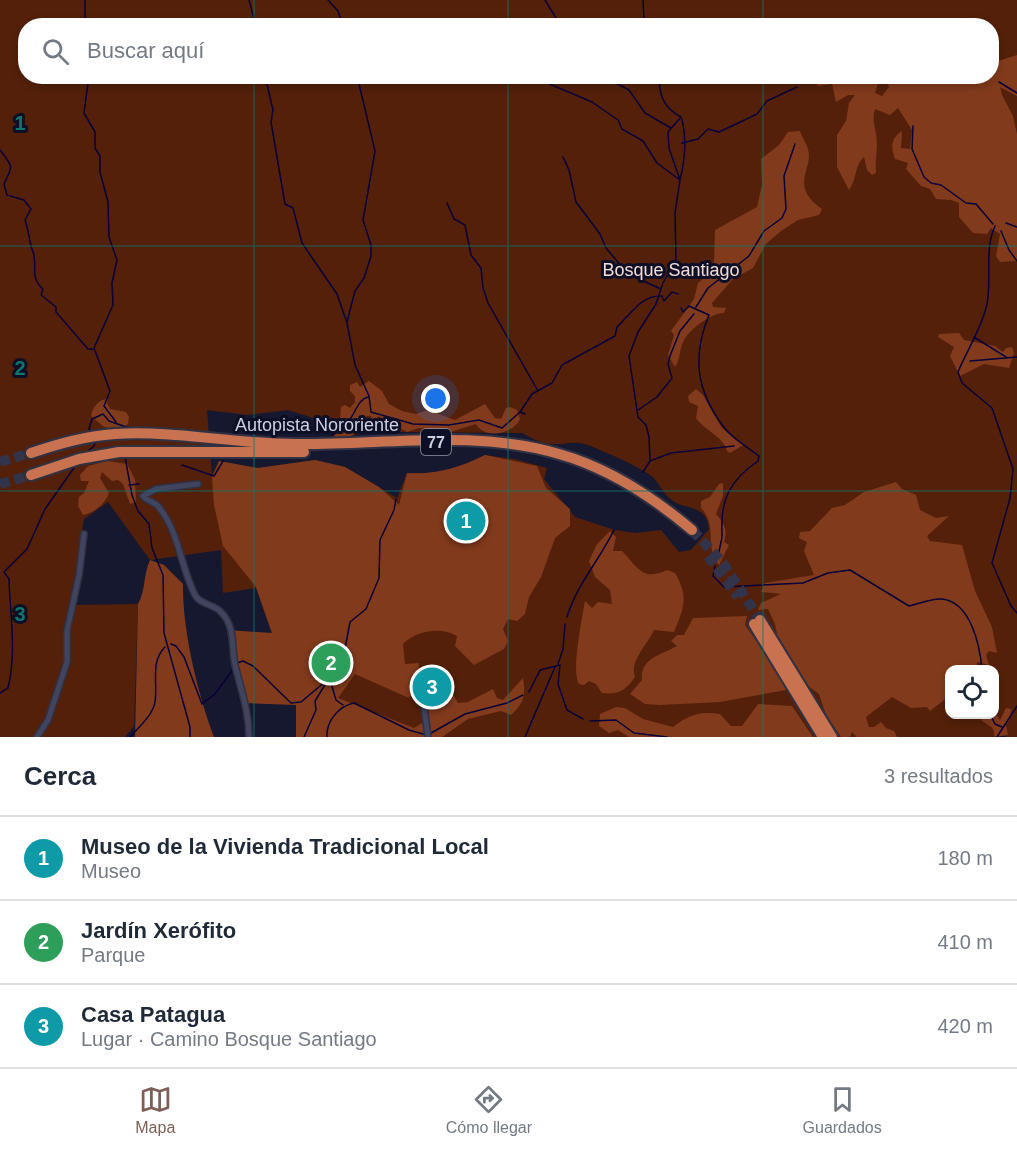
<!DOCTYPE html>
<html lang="es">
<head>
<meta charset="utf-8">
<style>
  :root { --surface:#fff; --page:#f6f6f7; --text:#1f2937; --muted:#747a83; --line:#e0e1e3; --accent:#7e5f58 }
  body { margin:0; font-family:Arial,sans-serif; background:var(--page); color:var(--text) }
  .controls { position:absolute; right:18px; bottom:18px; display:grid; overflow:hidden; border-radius:12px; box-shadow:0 3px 9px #0003 }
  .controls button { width:54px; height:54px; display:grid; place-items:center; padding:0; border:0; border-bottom:2px solid var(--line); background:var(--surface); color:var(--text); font:30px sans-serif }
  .you { position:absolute; left:436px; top:399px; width:21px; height:21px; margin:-15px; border:4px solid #fff; border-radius:50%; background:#1a73e8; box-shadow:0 0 0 9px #1a73e833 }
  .badge { display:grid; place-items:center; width:39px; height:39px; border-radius:50%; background:var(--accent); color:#fff; font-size:20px; font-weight:700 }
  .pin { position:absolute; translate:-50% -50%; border:3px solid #fff; box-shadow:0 2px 6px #0006 }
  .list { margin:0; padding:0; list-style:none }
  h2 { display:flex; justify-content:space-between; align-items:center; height:78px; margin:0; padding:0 24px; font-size:26px }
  h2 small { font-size:20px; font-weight:400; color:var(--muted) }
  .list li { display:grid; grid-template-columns:39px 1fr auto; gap:18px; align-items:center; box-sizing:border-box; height:84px; padding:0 24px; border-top:2px solid var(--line) }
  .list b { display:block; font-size:22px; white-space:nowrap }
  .list p { margin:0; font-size:20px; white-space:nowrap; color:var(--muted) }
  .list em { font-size:20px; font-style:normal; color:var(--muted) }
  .icon { flex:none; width:33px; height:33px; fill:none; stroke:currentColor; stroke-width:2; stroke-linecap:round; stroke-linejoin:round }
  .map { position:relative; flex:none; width:1017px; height:737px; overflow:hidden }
  .search { position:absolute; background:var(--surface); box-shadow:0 3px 9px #0003; left:18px; right:18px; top:18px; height:66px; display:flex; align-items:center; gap:15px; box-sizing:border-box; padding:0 21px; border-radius:24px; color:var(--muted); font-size:22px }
  .sheet { height:330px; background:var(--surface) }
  nav { display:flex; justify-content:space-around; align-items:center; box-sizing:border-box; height:84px; border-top:2px solid var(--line); background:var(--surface); font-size:16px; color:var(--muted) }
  nav a { display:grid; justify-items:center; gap:3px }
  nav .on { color:var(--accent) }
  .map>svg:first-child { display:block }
</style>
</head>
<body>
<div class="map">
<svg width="1017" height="737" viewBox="0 0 1017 737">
  <rect width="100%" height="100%" fill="#161830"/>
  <path fill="#542009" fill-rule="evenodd" d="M0 0H1017V737H1006L1007 717 995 737H296V704L256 588 223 593 221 550 150 560 108 502 84 519 70 605 138 604 134 726 125 737H0ZM26 26H992V76H26ZM207 410 247 415 288 410 332 424 333 438C353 441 369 426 389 422L400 432 522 433C532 438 541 444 552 444 564 445 574 440 588 445 607 453 632 463 650 475 660 482 661 493 673 501 685 510 707 504 709 529L691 550 679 552 661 530 635 533 615 530 575 517 544 479 547 468 514 459 485 455 462 466 429 474 407 473 397 498 345 467 315 460 258 468 219 461 212 475ZM950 670H994V714H950Z"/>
  <path fill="#823a1c" d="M1017 55V96L1000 87 1002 95 1013 116 1017 134V261L1000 262 996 256 1000 234 991 228 987 234 973 233 959 217V203L951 200 936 199 930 189 921 186 906 169 908 163 895 159C891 147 890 139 902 131L901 148 910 149 912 130 898 108 890 115 875 109C871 122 877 131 877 143 877 153 875 162 876 173L872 175 867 170 864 157C854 166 857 180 849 190L837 167V135L846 121 849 103 855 95H848L836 102 832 84 817 86 819 77H880L875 93 882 96 889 87 886 81 888 77 992 76V63Z
    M800 131C802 137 806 143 808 149 814 170 788 185 822 209L819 215 798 220 781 231 766 244 753 268 733 279 712 303 713 307 726 308 724 313C711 313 690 329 684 340 679 349 681 358 675 367L668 355 674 335 671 331 694 299 698 283 707 276 714 262 715 230 757 207 762 185 761 159 779 145 788 132Z
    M959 333 964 340 995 346 1003 352 1006 348 1012 347 1014 353 1009 368 984 364 960 376 950 356 954 347 938 337 939 334Z
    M369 381 382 391 389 404 402 411 416 414 428 410 455 420 485 404 495 418 501 419 506 408 510 407 517 410 520 419C513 434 485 440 476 424L450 432 419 428 407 432 378 416 376 424H373L371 416H367L362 420 363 425C357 435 347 439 336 438L334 434 336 431 333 428 340 424 341 407 345 405 350 408 355 402V396L350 391V385L357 382 360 387Z
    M696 389 703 395 721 427 743 445 730 453 727 451C724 437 704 430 696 418L698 406 689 402 688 396Z
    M105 399 110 409 126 412 129 417 128 424 120 430 104 427 91 416C92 408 98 401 105 399Z
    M485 455 537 466 546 488 570 509V526L555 538 541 577 529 597 525 614 517 621 508 619 503 629 508 641 504 649 474 665 455 646 457 636C441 626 415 631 403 644L405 664 419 663 418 676 414 677V692L409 698 355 674 338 698 414 728 429 719 426 694 443 688 451 691 458 703 468 702 493 689 497 698 503 700 523 678C526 695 524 703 511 715L501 711 468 719 442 737H296V705L243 703 227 630 272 633 256 587 223 546 214 505 212 477 219 461 258 468 315 460 345 467 379 487 399 505 407 473C435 475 459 468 485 455Z
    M107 461 127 464 135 479 136 502 130 504 123 484 118 480 112 481 102 472 100 478 109 493C105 504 94 513 83 515L78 506 79 497 84 493 89 481H81L80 475 88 466Z
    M896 482 902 489 916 495 920 510 936 518 949 516 927 536 930 541 962 545 975 591 992 627 997 653 989 651 986 655 989 665 977 662V669L950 670 949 696 930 711 927 707 911 708 892 697 866 717 869 727H874L881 722 886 728 894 731 897 737H857L852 732 850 737H841L826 715 819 694 808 686 720 702 660 705 645 704 630 694 642 680C640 658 661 655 677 646L671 641 677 635H684L693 618 747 616 745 625 757 642 777 634 775 624 768 609 758 610 761 603 781 594 761 592 765 583 814 575 804 551 807 542 799 538 800 532 810 531 832 508 845 505 864 492Z
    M723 483V496L716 514C724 523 728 530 724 542L729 545 719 565C704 549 718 525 701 508V501L710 497 719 484Z
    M610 531 616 537 613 551H622C638 567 642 582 667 570L675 573C689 597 684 608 674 632L654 630C648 644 629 661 635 677 626 690 619 695 602 693L596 684 589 681 584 685 579 684C571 671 582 619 585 601L592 608 598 602 612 604 610 590 595 577 589 561 597 544Z
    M150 560 164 565 183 584C182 629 198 695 214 737H135L138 604C146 590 143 575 150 560Z
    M758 704 792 706 813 737H629L618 730 609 733 599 726 600 714 616 707 625 708 643 719 673 727C688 715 700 711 720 714L731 726H742Z
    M1006 708 1011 709 1010 718 1006 725 1008 735 994 737C996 726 988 726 981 720V716L994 714 995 712 1000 720Z"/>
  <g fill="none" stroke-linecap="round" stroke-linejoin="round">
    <path stroke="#090039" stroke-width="1.5" d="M249 0 256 26
      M328 0 338 11 343 26
      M545 0 561 26
      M643 0 644 20 647 26
      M444 25V26
      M85 26V0
      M89 76 84 113 95 132V148L100 156V172L108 202 109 237 117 260 112 283 113 305 94 348 110 391 104 406 116 422
      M265 76 273 110 271 122 285 204 293 208 302 243 337 294 347 323 355 365 369 396 371 412 413 424 449 425 479 420 502 428 520 412
      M516 76 526 83 542 79 552 85 592 102 618 120 622 129 643 141 657 163 680 180C685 160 687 140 682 119
      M603 76 629 90 645 113 671 128
      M999 82 1017 93
      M913 126 912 149 924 177 931 183 941 185 966 203 976 204 993 224
      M682 143 698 139 708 129 719 132 734 125 757 114 767 101 797 87
      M0 150C15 169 12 166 4 184L7 195 24 200 31 209 25 220C29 231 29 242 33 252 38 266 29 277 43 289L41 295 56 307V312L88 349H93
      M563 157 569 170 576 202 600 234 606 248 628 274 661 289
      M447 203 454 219 465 225 471 255 481 268 483 288 488 303 538 391
      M1006 223 1017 227
      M995 226C984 250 992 278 987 304 982 328 967 350 958 372L962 383 992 408 1013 469 1010 498 992 563 1011 606 1017 613
      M1001 231 1009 250 1017 261
      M696 307 708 288 749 256 764 231 782 218 786 209 784 176 795 144
      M681 308 683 312 689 306 709 315C692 356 696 390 723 426 731 438 748 447 759 456L758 461C730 480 720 500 722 533 723 541 718 548 719 556
      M347 322 355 291 364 278 371 256V245L363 220 375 151 359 84 350 76
      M974 337 1006 357
      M970 361 1017 357
      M638 410 657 397 672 378 668 364 670 356 680 331 694 314
      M525 414 520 412 532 394 552 383 562 365 615 336 617 327C631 314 641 295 662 296L664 301 672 292 678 294
      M92 433 89 429 92 419 103 414 109 421 129 428
      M332 435C355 426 354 400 368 397
      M84 454 94 446 96 440
      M125 457 132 495 138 511 149 524 152 548 163 575 164 633 190 727V737
      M650 461 671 453 734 446
      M182 465 214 476 223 461
      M643 472 650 461 649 437 646 425 638 417 629 356 638 332 656 304 663 283 676 259 675 213 680 180 669 148 668 132 681 117C664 108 659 96 659 76
      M129 485 139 484
      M715 566 713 576 724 587 803 583 828 573 850 570 909 606C919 604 932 598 942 599 971 602 980 646 982 670
      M567 617C577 584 599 561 614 530
      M171 644 176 646 184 657 202 704 215 694 234 668
      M344 654 350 622 366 609 379 578 380 540 394 510 396 499
      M237 663 243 661 253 666 291 703 301 702 326 681
      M558 664 563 649 565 624
      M331 683 336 700 343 705
      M529 692 540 670 560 665 558 684 567 710 583 719
      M0 693 8 688C17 651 10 616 9 579L4 572 27 549 45 509 76 465
      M990 714 995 724 1002 727
      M590 721 616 720 634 733 667 737
      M431 733 465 714 507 703 523 695
      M130 737C138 728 153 715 155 702 158 683 150 662 165 647
      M304 737 316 710 315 701 340 660
      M327 737C326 721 339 706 354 703L409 730 423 734
      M525 737 555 667
      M997 737 1017 706"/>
    <path stroke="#31344a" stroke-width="10" stroke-dasharray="10 5" stroke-linecap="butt" d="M0 462 31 453
      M0 484 31 475
      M692 530 723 563 760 620
      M708 556 738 597"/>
    <defs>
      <path id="street" d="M198 484 156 489 143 496C147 501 154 502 158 506 180 533 180 566 195 595 200 605 214 604 221 612 236 627 231 647 235 665 241 690 249 711 249 737
        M420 677 428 737
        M37 737 48 720 67 662V631L79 575 84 534"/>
      <path id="highway" d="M31 453C58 444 85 436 115 434 173 430 236 444 296 444 383 445 475 429 559 454 609 468 653 497 692 530
        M31 475 79 459 119 452H304
        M760 620 832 737
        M754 624 823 737"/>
    </defs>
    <use href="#street" stroke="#303143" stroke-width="8"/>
    <use href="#highway" stroke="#303143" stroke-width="14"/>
    <use href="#street" stroke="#40445f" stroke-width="5"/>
    <use href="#highway" stroke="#c87250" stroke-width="10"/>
  </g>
  <path fill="none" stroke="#0f766e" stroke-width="1.5" stroke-opacity="0.55" d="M254 0V26M508 0V26M763 0V26M254 76V737M508 76V737M763 76V737M0 246H1017M0 491H1017"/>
  <g text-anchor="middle" stroke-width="6" stroke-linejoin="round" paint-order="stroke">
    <rect fill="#0d0f26" stroke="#9396a8" stroke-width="1.5" x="421" y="429" width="30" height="26" rx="4.5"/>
    <g font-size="16" font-weight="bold" fill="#cdd0e0">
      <text x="436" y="448">77</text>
    </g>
    <g font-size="18" fill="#f3dcd4" stroke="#0d0f26">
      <text x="671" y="276">Bosque Santiago</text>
    </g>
    <g font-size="18" fill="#cdd0e0" stroke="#0d0f26">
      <text x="317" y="431">Autopista Nororiente</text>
    </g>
  </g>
  <g font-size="20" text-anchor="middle" font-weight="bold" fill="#0f766e" stroke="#0d0f26" stroke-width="6" stroke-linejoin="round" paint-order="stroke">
    <text x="20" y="130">1</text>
    <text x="20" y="375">2</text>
    <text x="20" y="621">3</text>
  </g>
</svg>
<div class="controls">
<button><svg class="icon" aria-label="locate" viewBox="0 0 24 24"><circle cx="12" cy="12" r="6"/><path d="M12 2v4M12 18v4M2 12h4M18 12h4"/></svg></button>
</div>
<div class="you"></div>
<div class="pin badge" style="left:466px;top:521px;background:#0f9aa8">1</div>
<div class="pin badge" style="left:331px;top:663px;background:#2e9e5b">2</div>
<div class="pin badge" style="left:432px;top:687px;background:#0f9aa8">3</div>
<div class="search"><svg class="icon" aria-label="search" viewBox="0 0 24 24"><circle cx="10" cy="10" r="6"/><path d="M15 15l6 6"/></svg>Buscar aquí</div>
</div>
<section class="sheet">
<h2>Cerca<small>3 resultados</small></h2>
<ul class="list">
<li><span class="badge" style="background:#0f9aa8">1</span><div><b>Museo de la Vivienda Tradicional Local</b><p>Museo</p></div><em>180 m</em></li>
<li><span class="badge" style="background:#2e9e5b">2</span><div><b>Jardín Xerófito</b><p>Parque</p></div><em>410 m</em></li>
<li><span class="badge" style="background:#0f9aa8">3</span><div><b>Casa Patagua</b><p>Lugar · Camino Bosque Santiago</p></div><em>420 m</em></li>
</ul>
</section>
<nav>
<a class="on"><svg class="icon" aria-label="map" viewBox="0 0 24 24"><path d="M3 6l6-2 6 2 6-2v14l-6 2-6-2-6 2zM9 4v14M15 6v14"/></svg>Mapa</a>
<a><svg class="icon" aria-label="directions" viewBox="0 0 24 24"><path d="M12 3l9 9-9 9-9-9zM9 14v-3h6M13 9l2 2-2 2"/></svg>Cómo llegar</a>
<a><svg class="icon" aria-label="saved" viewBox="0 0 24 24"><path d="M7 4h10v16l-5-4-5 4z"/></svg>Guardados</a>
</nav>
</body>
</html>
